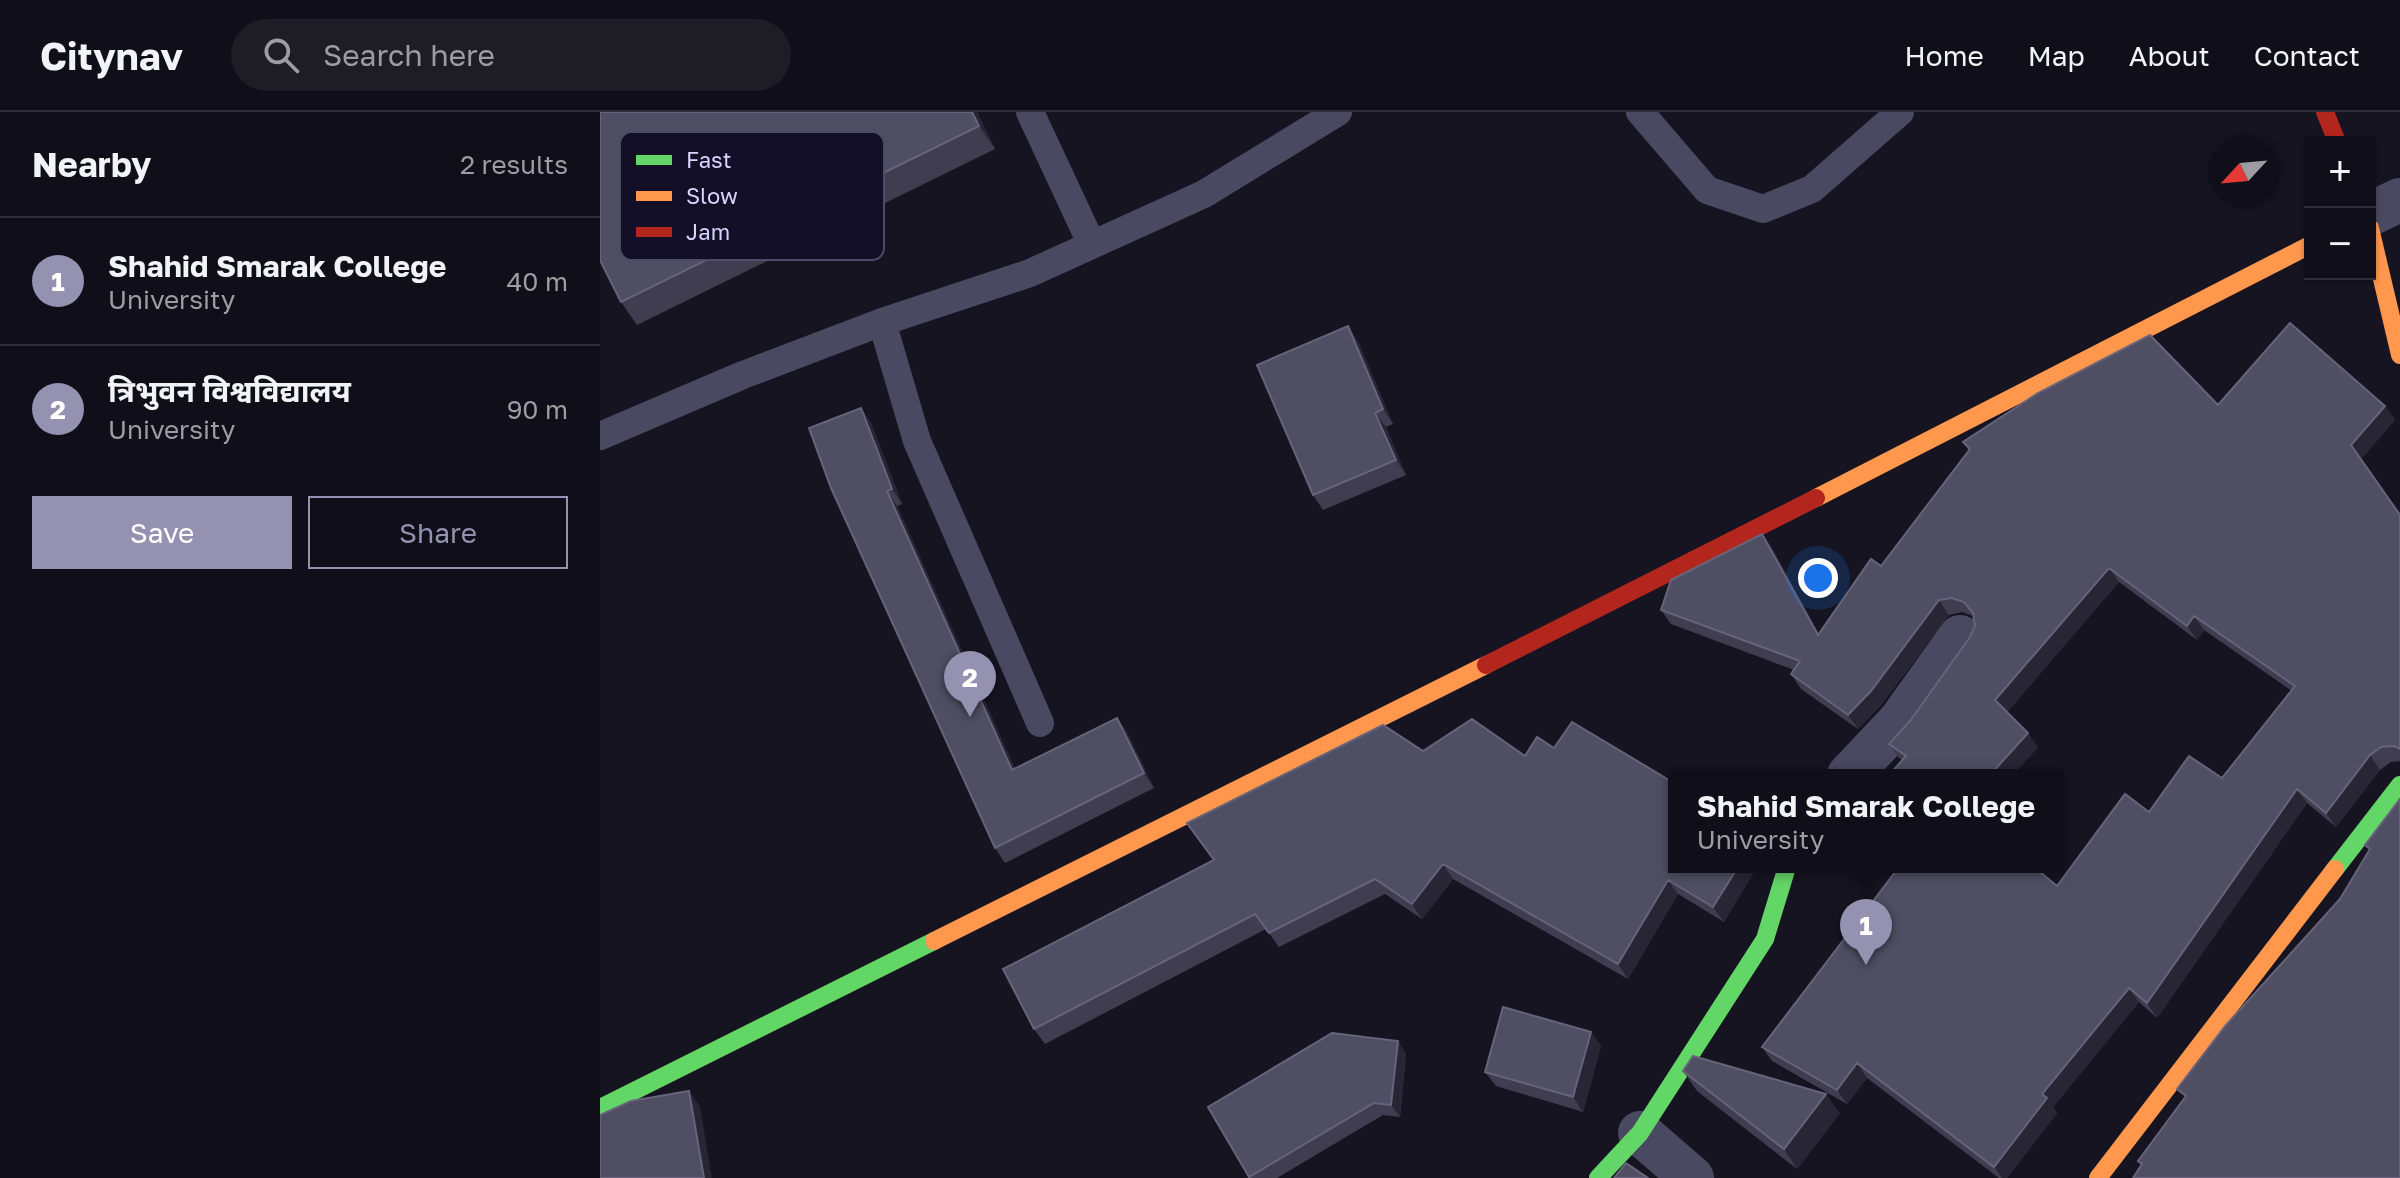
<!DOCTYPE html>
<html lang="en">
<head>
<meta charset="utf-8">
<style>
  :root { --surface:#100f19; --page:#1e1d26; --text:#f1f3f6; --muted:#9c9ca2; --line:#302f38; --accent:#9591b1 }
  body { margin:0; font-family:"Golos Text","Noto Sans Devanagari",sans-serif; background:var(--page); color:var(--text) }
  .controls { position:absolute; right:24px; top:24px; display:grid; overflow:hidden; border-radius:0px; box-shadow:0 2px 6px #0004 }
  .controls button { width:72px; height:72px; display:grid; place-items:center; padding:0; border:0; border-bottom:2px solid var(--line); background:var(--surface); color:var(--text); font:40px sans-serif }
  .compass { position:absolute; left:1608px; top:24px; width:72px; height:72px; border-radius:50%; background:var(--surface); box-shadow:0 2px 6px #0004; rotate:244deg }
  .you { position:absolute; left:1218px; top:466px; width:28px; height:28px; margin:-20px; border:6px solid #fff; border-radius:50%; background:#1a73e8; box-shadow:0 0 0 12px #1a73e833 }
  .badge { display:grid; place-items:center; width:52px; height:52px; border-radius:50%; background:var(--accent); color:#fff; font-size:26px; font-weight:700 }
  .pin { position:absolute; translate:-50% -66px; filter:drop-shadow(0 2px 4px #0008) }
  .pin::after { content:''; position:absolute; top:42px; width:28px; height:24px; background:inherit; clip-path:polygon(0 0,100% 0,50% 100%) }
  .popup { position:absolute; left:1068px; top:657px; width:396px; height:104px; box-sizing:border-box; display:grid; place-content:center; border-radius:0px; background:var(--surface); filter:drop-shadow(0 2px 6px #0005); font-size:26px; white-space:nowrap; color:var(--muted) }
  .popup b { font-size:30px; color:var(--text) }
  .popup::after { content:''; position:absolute; left:50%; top:100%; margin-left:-16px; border:16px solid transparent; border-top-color:var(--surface) }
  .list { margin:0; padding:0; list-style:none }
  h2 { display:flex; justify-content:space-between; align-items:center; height:104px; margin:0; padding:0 32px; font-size:34px }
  h2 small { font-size:26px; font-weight:400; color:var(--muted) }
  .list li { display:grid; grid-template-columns:52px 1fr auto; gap:24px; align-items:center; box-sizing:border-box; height:128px; padding:0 32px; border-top:2px solid var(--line) }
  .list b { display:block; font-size:30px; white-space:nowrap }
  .list p { margin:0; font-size:26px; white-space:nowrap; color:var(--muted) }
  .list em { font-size:26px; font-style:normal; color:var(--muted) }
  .actions { display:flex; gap:16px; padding:24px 32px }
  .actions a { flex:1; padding:18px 0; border:2px solid var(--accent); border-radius:0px; text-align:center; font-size:28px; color:var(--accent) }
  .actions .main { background:var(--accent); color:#fff }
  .icon { flex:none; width:44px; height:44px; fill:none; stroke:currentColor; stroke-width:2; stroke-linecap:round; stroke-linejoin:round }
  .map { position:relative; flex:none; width:1800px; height:1066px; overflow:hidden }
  header { display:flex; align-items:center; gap:48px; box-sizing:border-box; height:112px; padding:0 40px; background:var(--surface); border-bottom:2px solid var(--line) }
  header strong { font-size:38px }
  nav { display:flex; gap:44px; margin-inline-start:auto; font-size:28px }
  .search { width:560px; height:72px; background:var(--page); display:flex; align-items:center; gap:20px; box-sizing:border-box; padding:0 28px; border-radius:44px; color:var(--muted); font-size:30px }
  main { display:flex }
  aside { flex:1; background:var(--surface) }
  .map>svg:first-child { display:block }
</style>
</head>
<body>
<header>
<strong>Citynav</strong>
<div class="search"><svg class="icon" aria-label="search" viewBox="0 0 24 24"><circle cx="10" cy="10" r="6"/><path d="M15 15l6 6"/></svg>Search here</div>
<nav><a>Home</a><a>Map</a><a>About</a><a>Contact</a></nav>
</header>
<main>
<aside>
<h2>Nearby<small>2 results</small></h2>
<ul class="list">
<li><span class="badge">1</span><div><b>Shahid Smarak College</b><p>University</p></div><em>40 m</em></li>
<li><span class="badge">2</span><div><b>त्रिभुवन विश्वविद्यालय</b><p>University</p></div><em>90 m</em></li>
</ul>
<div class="actions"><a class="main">Save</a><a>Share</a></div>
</aside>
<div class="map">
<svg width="1800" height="1066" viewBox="0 0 1800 1066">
  <rect width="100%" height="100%" fill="#161421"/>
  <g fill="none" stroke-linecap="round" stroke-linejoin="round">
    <path stroke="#4a4962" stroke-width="28" d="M430 0 492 133
      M1040 0 1107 78 1163 97 1212 77 1300 0
      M282 210 317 329 440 611
      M0 324 143 263 282 210 430 161 604 82 738 0"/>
    <path stroke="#4a4962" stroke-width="44" d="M1770 102 1800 88
      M1249 663 1300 609 1360 525
      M1040 1021 1092 1066"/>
    <path stroke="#63d668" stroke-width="18" d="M1735 757 1800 673
      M0 996 334 829
      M998 1066 1040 1021 1165 827 1187 755"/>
    <path stroke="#ff974d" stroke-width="18" d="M1770 116 1800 243
      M1216 386 1710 133
      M334 829 886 553
      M1498 1066 1735 757"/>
    <path stroke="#b3261e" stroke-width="18" d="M1725 0 1737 30
      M886 553 1216 386"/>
  </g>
  <path fill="#403d50" d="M377 0 395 37 37 213 21 190Z
    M758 229 793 312 786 315 806 363 723 398 713 383Z
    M1618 293 1785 294 1795 308 1761 347 1800 403V649L1791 650 1780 658 1736 715 1707 691 1557 906 1539 890 1453 995 1457 1001 1407 1066H1399L1267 966 1247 992 1172 949 1162 935 1457 774 1549 700 1622 666 1692 579 1604 518 1597 528 1519 470 1407 600 1438 635 1413 663H1289L1302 648 1299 646 1289 632 1310 609 1370 525 1375 514 1373 504 1362 500 1349 503 1281 593 1258 617 1201 577 1191 562 1194 558 1071 512 1061 498 1162 422 1172 436 1219 522 1281 454 1369 339 1363 330Z
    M261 296 271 311 302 392 297 394 415 657 517 606 527 620 554 676 405 751 395 736Z
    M823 639 1074 755H1157L1124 810 1078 782 1028 867 853 767 822 807 785 782 679 835 666 817 445 932 434 917 614 748Z
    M991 920 1001 934 983 1000 896 974 885 960Z
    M806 941 800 1005 783 1003 677 1066H650L608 995Z
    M1083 959 1240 1001 1197 1057 1097 979Z"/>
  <path fill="#282635" d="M372 0H377L395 37 379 14Z
    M748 214 758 229 793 312 783 297Z
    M1785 294 1795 308 1761 347 1751 333Z
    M261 296 271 311 302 392 292 377Z
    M775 301 786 315 806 363 796 348Z
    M287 379 297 394 422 673 412 658Z
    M1162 422 1172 436 1228 538 1218 523Z
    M1509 456 1519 470 1405 602 1395 588Z
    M1339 488 1349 503 1281 593 1258 617 1248 603Z
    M1594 504 1604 518 1597 528 1587 514Z
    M517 606 527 620 554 676 544 661Z
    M1428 621 1438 635 1413 663H1390Z
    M1770 643 1780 658 1736 715 1726 701Z
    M1697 677 1707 691 1557 906 1547 891Z
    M843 752 853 767 822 807 812 792Z
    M1138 755H1157L1124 810 1113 795Z
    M1068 768 1078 782 1028 867 1018 852Z
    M1529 876 1539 890 1453 995 1457 1001 1407 1066H1402L1394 1055 1442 982Z
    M991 920 1001 934 983 1000 973 985Z
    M798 929 806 941 800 1005 791 993Z
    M1257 951 1267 966 1247 992 1237 978Z
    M89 979 100 994 112 1066H104Z
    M1226 982 1240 1001 1197 1057 1184 1037Z"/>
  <path fill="#504e63" stroke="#66637b" stroke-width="2" d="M0 0H372L379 14 21 190 0 148Z
    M1690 211 1785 294 1751 333 1800 403V637L1794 634 1781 635 1770 643 1726 701 1697 677 1547 891 1529 876 1442 982 1447 986 1394 1055 1257 951 1237 978 1162 935 1299 755H1434L1457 774 1525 682 1549 700 1589 644 1622 666 1695 574 1594 504 1587 514 1509 456 1395 588 1428 621 1390 663H1289L1306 644 1289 632 1310 609 1370 525 1375 514 1373 501 1364 490 1352 486 1339 488 1271 579 1248 603 1191 562 1200 549 1061 498 1071 468 1162 422 1218 523 1271 447 1281 454 1370 337 1363 330 1438 281 1550 223 1618 293Z
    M748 214 783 297 775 301 796 348 713 383 657 253Z
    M261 296 292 377 287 379 412 658 517 606 544 661 395 736 231 376 209 316Z
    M872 607 925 644 937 625 954 636 972 610 1074 671V755H1138L1113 795 1068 768 1018 852 843 752 812 792 775 767 669 821 655 802 434 917 403 857 614 748 587 711 783 613 823 639Z
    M1800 687V1066H1533L1542 1052 1538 1049 1586 984 1577 977 1626 913 1740 787 1770 737 1765 733Z
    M903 895 991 920 973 985 885 960Z
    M732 921 798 929 791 993 774 991 649 1065 608 995Z
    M1093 944 1226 982 1184 1037 1083 959Z
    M89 979 104 1066H0V1003L31 989Z
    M1026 1051 1048 1066H1014Z"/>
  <rect x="20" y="20" width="264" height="128" rx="12" fill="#130f26" stroke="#4e4a67" stroke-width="2"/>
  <rect x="36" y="43" width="36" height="10" fill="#63d668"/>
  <rect x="36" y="79" width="36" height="10" fill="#ff974d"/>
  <rect x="36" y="115" width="36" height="10" fill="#b3261e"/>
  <g font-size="22" fill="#d9d4ff">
    <text x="86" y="56">Fast</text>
    <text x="86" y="92">Slow</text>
    <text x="86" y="128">Jam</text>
  </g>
</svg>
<div class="controls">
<button>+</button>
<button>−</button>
</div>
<svg class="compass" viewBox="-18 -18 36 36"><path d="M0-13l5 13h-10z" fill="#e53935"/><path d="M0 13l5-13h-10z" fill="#9c9ca2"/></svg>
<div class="you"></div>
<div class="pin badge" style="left:1266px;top:853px">1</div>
<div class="popup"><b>Shahid Smarak College</b>University</div>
<div class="pin badge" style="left:370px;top:605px">2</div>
</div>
</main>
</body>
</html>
